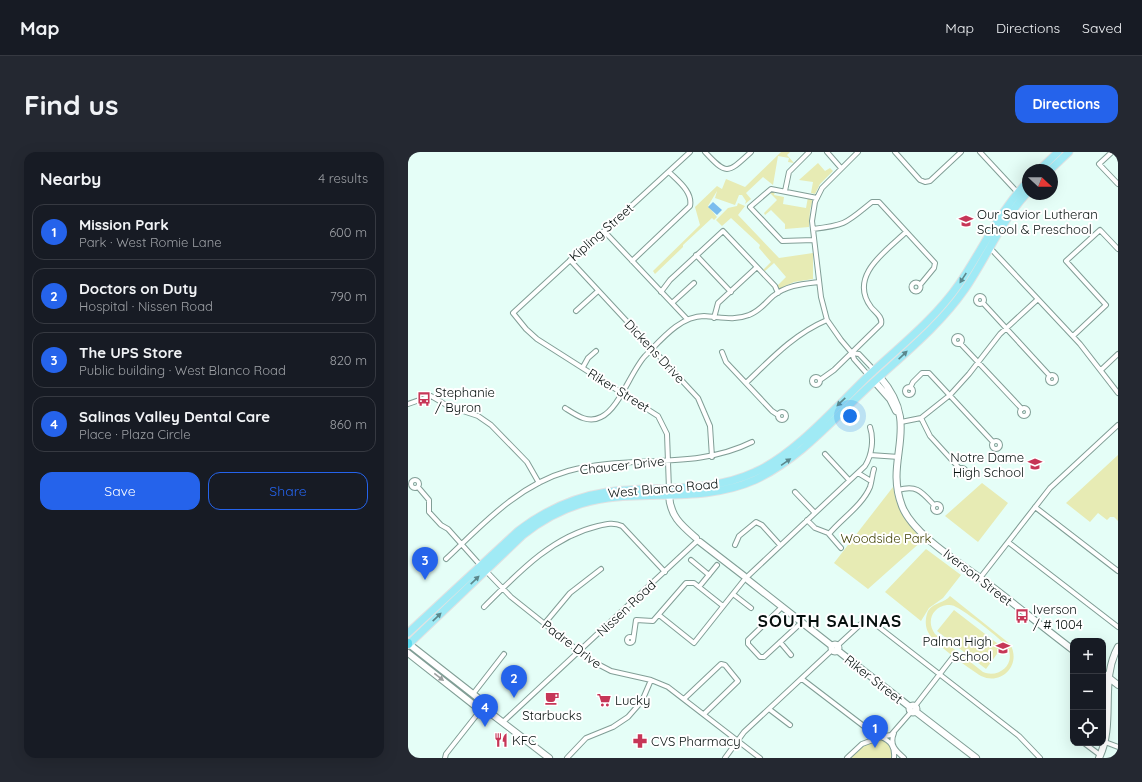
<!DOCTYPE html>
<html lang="en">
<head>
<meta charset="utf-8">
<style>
  :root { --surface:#171b24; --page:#242831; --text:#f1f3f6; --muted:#9ea1a6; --line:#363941; --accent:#2563eb }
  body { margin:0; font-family:Quicksand,sans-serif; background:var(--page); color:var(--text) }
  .controls { position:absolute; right:12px; bottom:12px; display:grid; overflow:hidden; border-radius:8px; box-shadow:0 4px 16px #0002 }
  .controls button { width:36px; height:36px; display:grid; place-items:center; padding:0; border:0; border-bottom:1px solid var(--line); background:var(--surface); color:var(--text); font:20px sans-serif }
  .compass { position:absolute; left:614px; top:12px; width:36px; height:36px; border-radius:50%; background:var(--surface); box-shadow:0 4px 16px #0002; rotate:112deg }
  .you { position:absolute; left:442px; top:264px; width:14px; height:14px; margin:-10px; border:3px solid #fff; border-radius:50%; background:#1a73e8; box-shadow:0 0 0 6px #1a73e833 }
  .badge { display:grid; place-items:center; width:26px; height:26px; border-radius:50%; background:var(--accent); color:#fff; font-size:13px; font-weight:700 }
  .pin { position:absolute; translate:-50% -33px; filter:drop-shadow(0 1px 2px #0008) }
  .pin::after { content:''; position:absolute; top:21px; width:14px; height:12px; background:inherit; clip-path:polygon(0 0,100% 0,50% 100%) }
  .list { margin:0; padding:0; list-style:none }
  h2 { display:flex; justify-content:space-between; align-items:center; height:52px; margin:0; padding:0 16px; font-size:17px }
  h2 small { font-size:13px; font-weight:400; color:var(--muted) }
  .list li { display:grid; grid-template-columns:26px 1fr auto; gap:12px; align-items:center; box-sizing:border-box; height:56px; margin:0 8px 8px; padding:0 8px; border:1px solid var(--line); border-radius:12px }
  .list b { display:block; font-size:15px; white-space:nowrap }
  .list p { margin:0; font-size:13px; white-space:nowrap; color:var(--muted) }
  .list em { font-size:13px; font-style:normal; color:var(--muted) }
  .actions { display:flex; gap:8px; padding:12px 16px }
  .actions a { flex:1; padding:9px 0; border:1px solid var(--accent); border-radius:12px; text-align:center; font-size:14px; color:var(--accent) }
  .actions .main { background:var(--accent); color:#fff }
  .icon { flex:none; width:22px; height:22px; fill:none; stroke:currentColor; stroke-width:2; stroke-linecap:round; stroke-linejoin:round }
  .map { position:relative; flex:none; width:710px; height:606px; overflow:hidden; border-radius:12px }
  header { display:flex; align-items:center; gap:24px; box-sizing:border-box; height:56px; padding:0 20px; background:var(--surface); border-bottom:1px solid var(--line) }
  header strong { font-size:19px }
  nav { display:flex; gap:22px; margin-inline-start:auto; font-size:14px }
  .intro { display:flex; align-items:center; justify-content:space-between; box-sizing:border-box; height:96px; padding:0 24px }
  h1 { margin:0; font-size:28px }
  .button { padding:10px 18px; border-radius:12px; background:var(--accent); color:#fff; font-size:14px; font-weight:700 }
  main { display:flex; gap:24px; padding:0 24px }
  aside { flex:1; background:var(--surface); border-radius:12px; box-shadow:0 4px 16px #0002 }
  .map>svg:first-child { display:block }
</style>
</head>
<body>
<header>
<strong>Map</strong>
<nav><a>Map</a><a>Directions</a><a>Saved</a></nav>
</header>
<div class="intro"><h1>Find us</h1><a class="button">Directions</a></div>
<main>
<aside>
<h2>Nearby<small>4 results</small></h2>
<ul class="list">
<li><span class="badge">1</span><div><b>Mission Park</b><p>Park · West Romie Lane</p></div><em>600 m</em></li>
<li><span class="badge">2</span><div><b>Doctors on Duty</b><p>Hospital · Nissen Road</p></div><em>790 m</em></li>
<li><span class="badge">3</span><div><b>The UPS Store</b><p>Public building · West Blanco Road</p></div><em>820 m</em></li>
<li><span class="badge">4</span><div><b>Salinas Valley Dental Care</b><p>Place · Plaza Circle</p></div><em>860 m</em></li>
</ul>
<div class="actions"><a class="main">Save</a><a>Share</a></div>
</aside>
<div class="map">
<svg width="710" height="606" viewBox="0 0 710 606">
  <rect width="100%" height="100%" fill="#e5fef7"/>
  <path fill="#e7ebb4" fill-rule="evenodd" d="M373 0H382L379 3 386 11 380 10 381 6 370 4 365 33 355 25 338 41 343 47 337 52 338 49 334 43H331L327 53 307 46 309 39 300 54 309 65 306 68 304 66 275 93V95L247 122 245 119 292 73 287 55 309 34 314 37 318 27 337 35Z
    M410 11 417 19 422 16 425 19 412 32 407 42 403 41 405 30 391 28Z
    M363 39 367 40 366 43 376 45 375 52 398 56 400 45 405 46 402 58 401 75 377 77V72L363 58 357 63 356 61 369 48 361 40Z
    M330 51 337 54 330 63 371 106 405 101V127L386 130 371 137 369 134 378 125 366 111 357 119 355 118 363 110 351 96 352 93 323 66 314 74 308 68 320 56 329 54Z
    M710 303V369L706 365H702L699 368 690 361 682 370 658 351Z
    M574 331 600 351 570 390 537 364Z
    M485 335C489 357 499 372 515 388L460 437 426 411Z
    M518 397 553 423 535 446 521 456 513 469 477 440Z
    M542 444 602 492C614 512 594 534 573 524 562 517 525 491 520 480 517 474 517 466 520 459 526 450 537 451 542 444ZM539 453C542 453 545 453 548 455 557 459 594 487 599 495 609 511 591 527 575 520L527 482C518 470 524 455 539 453Z
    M546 458 594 495 578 517 529 479Z
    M473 585 483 591 486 606H439L447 597Z"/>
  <path fill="#7abcee" d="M305 50 314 58 309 63 300 55Z"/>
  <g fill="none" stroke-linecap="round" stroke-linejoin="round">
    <defs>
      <path id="street" d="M297 0C319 24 320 21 343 0
        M419 0 433 16
        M450 0 414 36 407 50 404 69 413 145 419 168 433 188 444 201 451 202 467 219
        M487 0 512 28 517 30 522 29 553 0
        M572 0 610 41
        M704 0 691 12 710 32
        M377 39 381 20 401 0
        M405 77C439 73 438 71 464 50H471L527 111 526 116 512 133
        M196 79 279 167
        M406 88 374 89 342 55 363 37 409 46
        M580 96 585 99 672 192 710 241
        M288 103 323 140
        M162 108 290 246 302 274 304 305
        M224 109 282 54C285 40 270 29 261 20
        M503.5 135a4.5 4.5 0 1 1 9 0a4.5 4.5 0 1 1-9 0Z
        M253 140 262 128 315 79 367 134 370 141
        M568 148a4 4 0 1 1 8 0a4 4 0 1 1-8 0Z
        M264 151 286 131
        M575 151 642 224
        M168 159 190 139
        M306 166 310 151 349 115
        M665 184 698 153 658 109 692 78 710 97
        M546 188a4 4 0 1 1 8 0a4 4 0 1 1-8 0Z
        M552 191 614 257
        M314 200 318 210 364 259 370 263
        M444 201 446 207 461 224
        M175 215 180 206 188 199
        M693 218 710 202
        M640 227a4 4 0 1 1 8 0a4 4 0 1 1-8 0Z
        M404 229a4 4 0 1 1 8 0a4 4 0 1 1-8 0Z
        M412 228 426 218 473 172C475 165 467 160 463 155 440 124 478 99 498 80
        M338 231C363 207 386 182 419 168
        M497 239a4 4 0 1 1 8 0a4 4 0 1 1-8 0Z
        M502 236 505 230 514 221H521L585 290
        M0 252 23 244 40 254 70 264 83 273 119 310 131 331
        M157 256C168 263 180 272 193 265 211 257 223 219 237 204 253 188 272 164 296 164 313 165 326 169 341 163 352 159 357 151 365 144 379 133 395 132 411 130
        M612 260a4 4 0 1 1 8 0a4 4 0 1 1-8 0Z
        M370 264a4 4 0 1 1 8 0a4 4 0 1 1-8 0Z
        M513 266 522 284 552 317
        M493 270 513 266 542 243 561 222 592 182 630 147
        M584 293a4 4 0 1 1 8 0a4 4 0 1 1-8 0Z
        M417 302 441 328
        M462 303 491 305
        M550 320a4 4 0 1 1 8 0a4 4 0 1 1-8 0Z
        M450 321 463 329
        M3 332a4 4 0 1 1 8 0a4 4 0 1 1-8 0Z
        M10 335 21 348V360L33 373 40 377 73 414
        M261 338 259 282 250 264 129 187 118 177 105 161 183 89 196 79 282 0
        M490 338C509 333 513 339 526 353
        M387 340 407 361
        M525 356a4 4 0 1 1 8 0a4 4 0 1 1-8 0Z
        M627 355 710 419
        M399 368 407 376 420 381 433 396
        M421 382C433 367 454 354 462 335 464 329 464 323 466 317
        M600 390 710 475
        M327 393 331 384 348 370 354 373 372 393
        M38 407C74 373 110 333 160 319 221 302 286 319 344 290
        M283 408 301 423
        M78 419 103 445 182 508 203 519 243 528 260 535 352 606
        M340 424 457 314C464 303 466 287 462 275
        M572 426 642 336 710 273
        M291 435 309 413
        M325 442 343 456
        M76 455C109 422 143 385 190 374 198 372 206 370 214 374L257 420
        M374 455 340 488V492L352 505H356L394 470
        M251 463 286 491 336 428
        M137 471 162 441 193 417
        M219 488a3 3 0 1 1 6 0a3 3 0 1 1-6 0Z
        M225 489 228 468 245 469 278 431H286L315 454
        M372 490 383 503
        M429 494 455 470 463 469 611 584 632 606
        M394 527 470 585 483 583 503 560
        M65 542 96 502
        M276 547 313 512 317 513 330 529 296 562
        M507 554 545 505
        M361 557 382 573
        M95 570 288 390
        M486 581C481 593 488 599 496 606
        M697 590 710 595
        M676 591 692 603
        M37 606 38 602 75 555
        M159 606 178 586 205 575 220 565 234 549 243 528
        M317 606 336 580 424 498
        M439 606 454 592 473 585C483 589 487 595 486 606"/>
      <path id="secondary" d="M472 225C515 275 475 305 494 354 505 383 554 412 579 431 608 453 636 476 665 498
        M467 230 482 247 488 259
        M261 343C262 364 273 373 288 386
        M292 390 336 424
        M340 428 424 494
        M1 492 70 546 72 553 141 606
        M423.5 496a3.5 3.5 0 1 1 7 0a3.5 3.5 0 1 1-7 0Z
        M429 498 502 555
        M0 501 66 553H72
        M695 521 710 533
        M501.5 557a3.5 3.5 0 1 1 7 0a3.5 3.5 0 1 1-7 0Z
        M507 559 568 606
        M691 606C708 571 691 529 710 495"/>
      <path id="primary" d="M631 18 650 0
        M642 18 661 0
        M0 481 110 379C136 359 166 345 199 340 249 333 300 342 347 320 386 303 428 255 459 225 491 195 526 168 551 132 575 97 590 61 620 29
        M1 492 115 383C140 363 169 350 200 346 249 340 300 349 347 328 390 308 422 271 457 238 491 206 530 176 557 137 579 105 593 69 620 40"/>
      <path id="highway" d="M0 491V492"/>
    </defs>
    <use href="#street" stroke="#819e96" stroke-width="6"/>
    <use href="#secondary" stroke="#819e96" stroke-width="8"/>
    <use href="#primary" stroke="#e1e2e2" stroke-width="9"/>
    <use href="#highway" stroke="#e1e2e2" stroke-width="10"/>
    <use href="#street" stroke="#fff" stroke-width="4"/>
    <use href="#secondary" stroke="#fff" stroke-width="6"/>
    <use href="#primary" stroke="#a0eaf5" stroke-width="7"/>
    <use href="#highway" stroke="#60dcef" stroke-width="8"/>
  </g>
  <defs><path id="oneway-solid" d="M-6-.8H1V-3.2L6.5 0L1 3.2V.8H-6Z"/></defs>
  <g fill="#5b888d">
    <use href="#oneway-solid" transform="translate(555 126) rotate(123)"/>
    <use href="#oneway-solid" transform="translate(495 203) rotate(-43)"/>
    <use href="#oneway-solid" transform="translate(433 250) rotate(136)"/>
    <use href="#oneway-solid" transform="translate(378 310) rotate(-35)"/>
    <use href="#oneway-solid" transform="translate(67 428) rotate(-44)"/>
    <use href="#oneway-solid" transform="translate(29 465) rotate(-44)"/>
  </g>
  <use fill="#9b9f9f" href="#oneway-solid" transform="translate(31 525) rotate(38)"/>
  <defs>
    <symbol id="school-bare" viewBox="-9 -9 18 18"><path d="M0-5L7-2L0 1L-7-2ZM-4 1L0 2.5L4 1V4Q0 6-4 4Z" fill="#c63657" stroke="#fff" stroke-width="2.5" paint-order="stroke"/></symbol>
    <symbol id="bus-bare" viewBox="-9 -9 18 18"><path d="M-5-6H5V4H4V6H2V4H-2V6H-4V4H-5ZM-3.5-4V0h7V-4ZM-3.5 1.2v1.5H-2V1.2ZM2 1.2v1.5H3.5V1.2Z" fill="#c63657" stroke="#fff" stroke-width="2.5" paint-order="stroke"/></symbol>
    <symbol id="cafe-bare" viewBox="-9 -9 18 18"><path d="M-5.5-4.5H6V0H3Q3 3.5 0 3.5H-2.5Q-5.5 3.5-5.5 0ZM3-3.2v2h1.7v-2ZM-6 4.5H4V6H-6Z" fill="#c63657" stroke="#fff" stroke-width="2.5" paint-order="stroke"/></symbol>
    <symbol id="supermarket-bare" viewBox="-9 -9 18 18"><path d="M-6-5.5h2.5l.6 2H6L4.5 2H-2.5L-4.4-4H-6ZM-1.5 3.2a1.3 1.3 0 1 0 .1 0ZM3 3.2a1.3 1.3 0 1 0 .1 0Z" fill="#c63657" stroke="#fff" stroke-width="2.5" paint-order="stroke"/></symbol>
    <symbol id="restaurant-bare" viewBox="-9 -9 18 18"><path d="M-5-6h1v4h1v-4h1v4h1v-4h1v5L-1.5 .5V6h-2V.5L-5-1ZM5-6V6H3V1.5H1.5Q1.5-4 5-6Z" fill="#c63657" stroke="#fff" stroke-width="2.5" paint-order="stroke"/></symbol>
    <symbol id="pharmacy-bare" viewBox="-9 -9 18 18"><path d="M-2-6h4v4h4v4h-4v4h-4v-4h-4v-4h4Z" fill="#c63657" stroke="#fff" stroke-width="2.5" paint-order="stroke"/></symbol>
  </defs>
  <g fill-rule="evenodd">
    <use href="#school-bare" x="548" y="59" width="20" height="20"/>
    <use href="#bus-bare" x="6" y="237" width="20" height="20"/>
    <use href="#school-bare" x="617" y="302" width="20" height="20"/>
    <use href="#bus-bare" x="604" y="454" width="20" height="20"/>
    <use href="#school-bare" x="585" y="486" width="20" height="20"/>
    <use href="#cafe-bare" x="134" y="536" width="20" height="20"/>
    <use href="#supermarket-bare" x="186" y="538" width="20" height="20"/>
    <use href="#restaurant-bare" x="83" y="578" width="20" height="20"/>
    <use href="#pharmacy-bare" x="222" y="579" width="20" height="20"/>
  </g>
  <g text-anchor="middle" stroke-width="4" stroke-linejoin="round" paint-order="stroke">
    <g font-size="13" fill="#06100e" stroke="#fff" text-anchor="start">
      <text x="569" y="67">Our Savior Lutheran<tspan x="569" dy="15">School &amp; Preschool</tspan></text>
      <text x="27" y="245">Stephanie<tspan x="27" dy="15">/ Byron</tspan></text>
      <text x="616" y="310" text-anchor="end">Notre Dame<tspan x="616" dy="15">High School</tspan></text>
      <text x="625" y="462">Iverson<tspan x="625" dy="15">/ # 1004</tspan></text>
      <text x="584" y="494" text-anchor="end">Palma High<tspan x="584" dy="15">School</tspan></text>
      <text x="207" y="553">Lucky</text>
      <text x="144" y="568" text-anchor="middle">Starbucks</text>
      <text x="104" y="593">KFC</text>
      <text x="243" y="594">CVS Pharmacy</text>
    </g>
    <g font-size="13" fill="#06100e" stroke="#fff">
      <text transform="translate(193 80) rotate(-41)" y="5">Kipling Street</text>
      <text transform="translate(247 199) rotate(47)" y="5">Dickens Drive</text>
      <text transform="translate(211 238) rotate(32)" y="5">Riker Street</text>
      <text transform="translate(214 313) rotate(-6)" y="5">Chaucer Drive</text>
      <text transform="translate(255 336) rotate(-5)" y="5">West Blanco Road</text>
      <text transform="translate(570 425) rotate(38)" y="5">Iverson Street</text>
      <text transform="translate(218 456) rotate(-43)" y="5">Nissen Road</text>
      <text transform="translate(164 492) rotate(37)" y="5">Padre Drive</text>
      <text transform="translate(466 527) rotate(38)" y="5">Riker Street</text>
    </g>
    <g font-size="13" fill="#434407" stroke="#fff">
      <text x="478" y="391">Woodside Park</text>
    </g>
    <g font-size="17" font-weight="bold" letter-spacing="1" fill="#06100e" stroke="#fff">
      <text x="422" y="475">SOUTH SALINAS</text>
    </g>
  </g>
</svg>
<div class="controls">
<button>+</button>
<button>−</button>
<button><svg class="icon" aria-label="locate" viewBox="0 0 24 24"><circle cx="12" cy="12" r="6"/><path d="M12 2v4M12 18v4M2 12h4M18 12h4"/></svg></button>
</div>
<svg class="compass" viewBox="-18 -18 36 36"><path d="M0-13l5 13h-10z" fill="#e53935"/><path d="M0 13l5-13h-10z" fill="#9ea1a6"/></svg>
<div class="you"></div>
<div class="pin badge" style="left:467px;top:596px">1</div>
<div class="pin badge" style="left:106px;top:546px">2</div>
<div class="pin badge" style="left:17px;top:428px">3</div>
<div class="pin badge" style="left:77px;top:575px">4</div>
</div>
</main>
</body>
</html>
